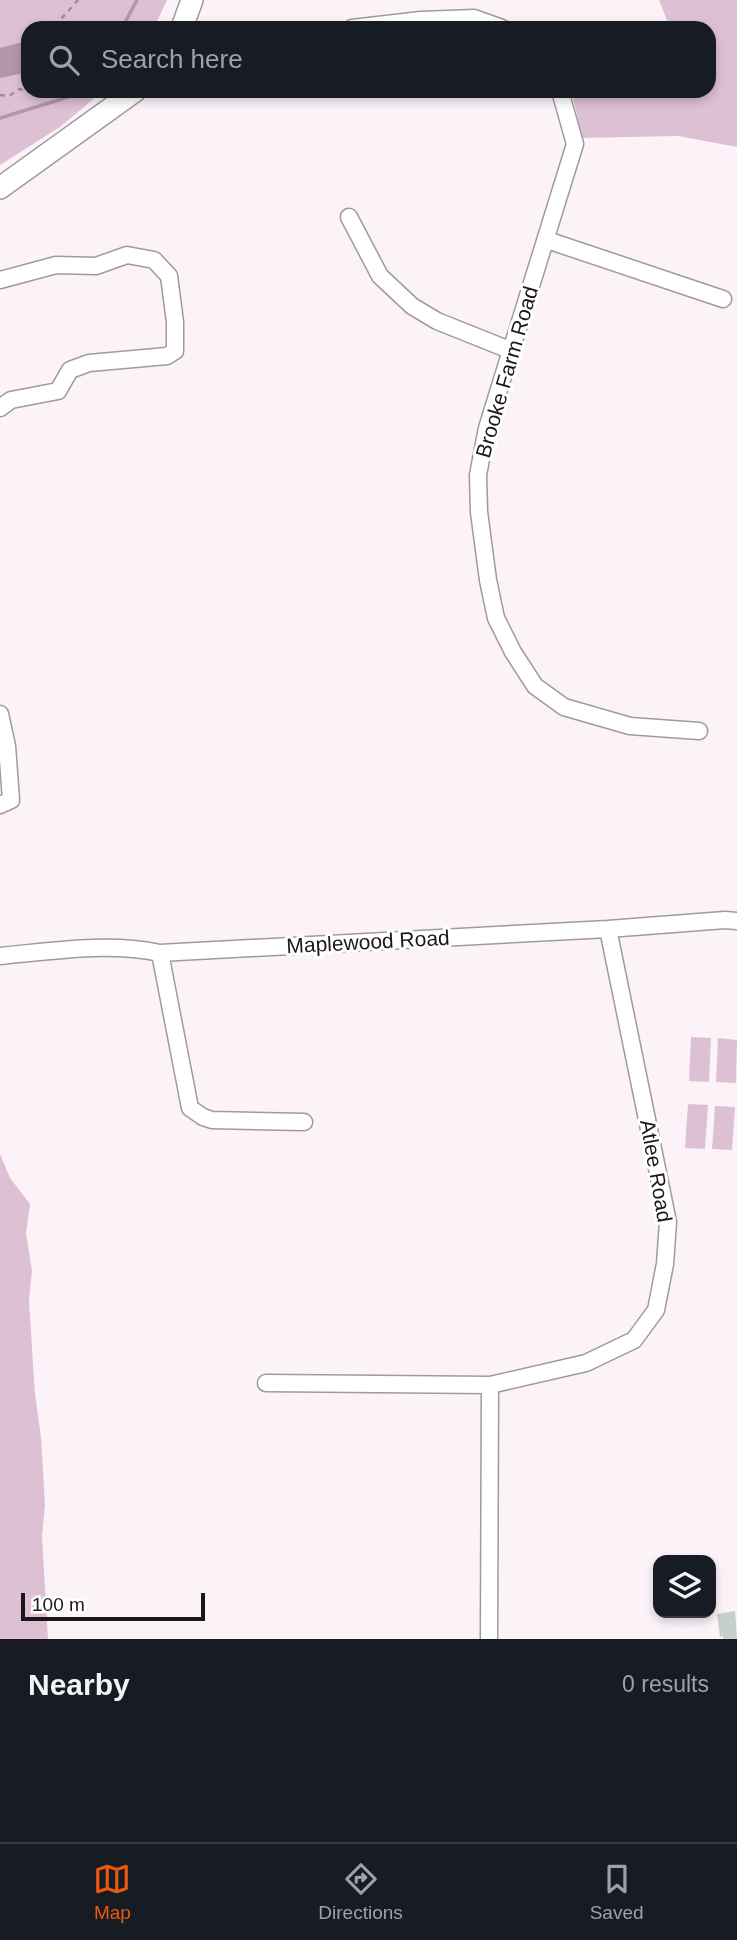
<!DOCTYPE html>
<html lang="en">
<head>
<meta charset="utf-8">
<style>
  :root { --surface:#171b24; --page:#242831; --text:#f1f3f6; --muted:#9ea1a6; --line:#363941; --accent:#ea580c }
  body { margin:0; font-family:Arial,sans-serif; background:var(--page); color:var(--text) }
  .controls { position:absolute; right:21px; bottom:21px; display:grid; overflow:hidden; border-radius:14px; box-shadow:0 4px 10px #0003 }
  .controls button { width:63px; height:63px; display:grid; place-items:center; padding:0; border:0; border-bottom:2px solid var(--line); background:var(--surface); color:var(--text); font:35px sans-serif }
  .scale { position:absolute; left:21px; bottom:18px; width:184px; box-sizing:border-box; padding-left:7px; border:4px solid #1a1719; border-top:0; font-size:19px; line-height:24px; white-space:nowrap; color:#1a1719; -webkit-text-stroke:5px #fff; paint-order:stroke }
  .list { margin:0; padding:0; list-style:none }
  h2 { display:flex; justify-content:space-between; align-items:center; height:91px; margin:0; padding:0 28px; font-size:30px }
  h2 small { font-size:23px; font-weight:400; color:var(--muted) }
  .icon { flex:none; width:38px; height:38px; fill:none; stroke:currentColor; stroke-width:2; stroke-linecap:round; stroke-linejoin:round }
  .map { position:relative; flex:none; width:737px; height:1639px; overflow:hidden }
  .search { position:absolute; background:var(--surface); box-shadow:0 4px 10px #0003; left:21px; right:21px; top:21px; height:77px; display:flex; align-items:center; gap:18px; box-sizing:border-box; padding:0 24px; border-radius:21px; color:var(--muted); font-size:26px }
  .sheet { height:203px; background:var(--surface) }
  nav { display:flex; justify-content:space-around; align-items:center; box-sizing:border-box; height:98px; border-top:2px solid var(--line); background:var(--surface); font-size:19px; color:var(--muted) }
  nav a { display:grid; justify-items:center; gap:4px }
  nav .on { color:var(--accent) }
  .map>svg:first-child { display:block }
</style>
</head>
<body>
<div class="map">
<svg width="737" height="1639" viewBox="0 0 737 1639">
  <rect width="100%" height="100%" fill="#fcf3f9"/>
  <path fill="#ddc0d4" d="M0 0H167L154 28H28V91H103L60 127 0 165Z
    M659 0H737V147L678 136 579 138 578 119 572 94 580 91H709V28H670Z
    M691 1037 711 1038 709 1082 689 1081Z
    M718 1038 737 1040 736 1083 716 1082Z
    M688 1104 708 1105 705 1149 685 1148Z
    M715 1106 735 1107 732 1150 712 1149Z
    M0 1154 10 1178 30 1204 26 1234 32 1270 29 1301 35 1394 41 1437 45 1505 42 1536 48 1639H0Z"/>
  <path fill="#b396aa" d="M19 43 28 44V77L19 74 0 78V48Z"/>
  <g fill="none" stroke-linecap="round" stroke-linejoin="round">
    <path stroke="#b396aa" stroke-width="3.5" d="M122 28 137 0
      M0 118 78 94 80 91"/>
  </g>
  <path fill="#c5cfcb" d="M735 1611 737 1639H723V1636L720 1637 717 1614Z"/>
  <g fill="none" stroke-linecap="round" stroke-linejoin="round">
    <defs>
      <path id="minor" d="M352 28 421 20 474 18 502 28
        M560 91 575 144 487 428 478 475 479 512 488 580 496 618 513 652 535 686 564 707 630 726 699 731
        M349 217 380 276 412 306 437 321 512 351
        M547 240 723 299
        M0 280 56 265 96 266 127 255 154 260 169 276 175 322V351L167 356 89 363 70 370 58 391 11 400 0 408
        M0 714 7 746 11 800 0 805
        M160 953 190 1108 203 1117 212 1120 304 1122
        M0 956C53 951 107 942 160 953L608 929 725 920 737 921
        M266 1383 490 1385 586 1363 634 1340 656 1310 665 1264 668 1222 608 929
        M489 1639 490 1385"/>
      <path id="major" d="M182 28 192 0
        M0 188 135 91"/>
    </defs>
    <use href="#minor" stroke="#a1999e" stroke-width="19"/>
    <use href="#major" stroke="#a1999e" stroke-width="24"/>
    <path stroke="#979195" stroke-width="2.5" stroke-dasharray="5 5" stroke-linecap="butt" d="M59 28 61 19 78 0
      M0 95 9 96 19 89 37 94 41 91"/>
    <use href="#minor" stroke="#fff" stroke-width="16"/>
    <use href="#major" stroke="#fff" stroke-width="21"/>
  </g>
  <g text-anchor="middle" stroke-width="6" stroke-linejoin="round" paint-order="stroke">
    <g font-size="21" fill="#1a1719" stroke="#fff">
      <text transform="translate(507 372) rotate(-74)" y="7">Brooke Farm Road</text>
      <text transform="translate(368 942) rotate(-3)" y="7">Maplewood Road</text>
      <text transform="translate(656 1171) rotate(80)" y="7">Atlee Road</text>
    </g>
  </g>
</svg>
<div class="controls">
<button><svg class="icon" aria-label="layers" viewBox="0 0 24 24"><path d="M12 4l9 5-9 5-9-5zM3 14l9 5 9-5"/></svg></button>
</div>
<div class="scale">100 m</div>
<div class="search"><svg class="icon" aria-label="search" viewBox="0 0 24 24"><circle cx="10" cy="10" r="6"/><path d="M15 15l6 6"/></svg>Search here</div>
</div>
<section class="sheet">
<h2>Nearby<small>0 results</small></h2>
<ul class="list">
</ul>
</section>
<nav>
<a class="on"><svg class="icon" aria-label="map" viewBox="0 0 24 24"><path d="M3 6l6-2 6 2 6-2v14l-6 2-6-2-6 2zM9 4v14M15 6v14"/></svg>Map</a>
<a><svg class="icon" aria-label="directions" viewBox="0 0 24 24"><path d="M12 3l9 9-9 9-9-9zM9 14v-3h6M13 9l2 2-2 2"/></svg>Directions</a>
<a><svg class="icon" aria-label="saved" viewBox="0 0 24 24"><path d="M7 4h10v16l-5-4-5 4z"/></svg>Saved</a>
</nav>
</body>
</html>
